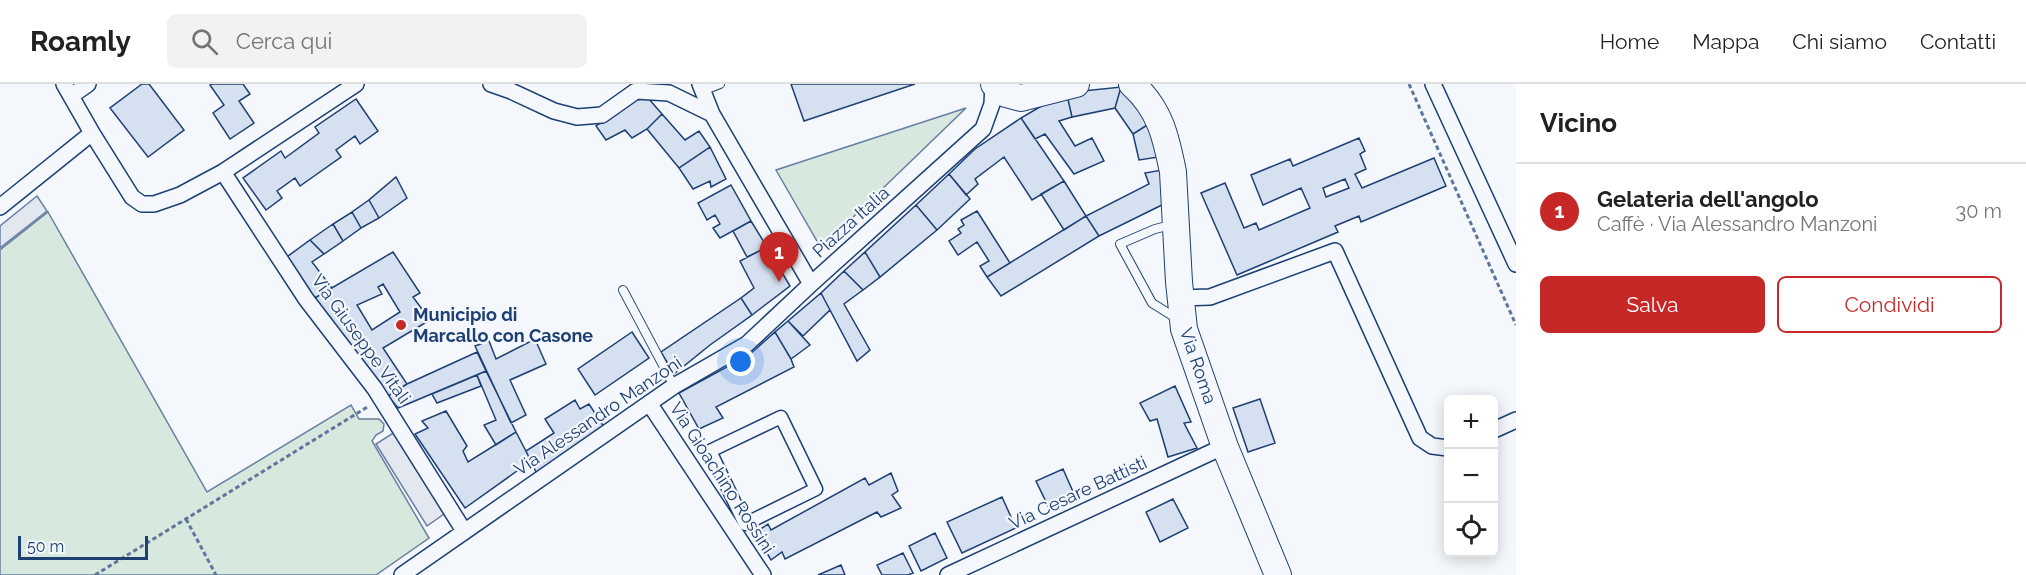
<!DOCTYPE html>
<html lang="it">
<head>
<meta charset="utf-8">
<style>
  :root { --surface:#fff; --page:#f2f2f2; --text:#202124; --muted:#757577; --line:#e0e0e0; --accent:#c62828 }
  body { margin:0; font-family:Raleway,sans-serif; background:var(--page); color:var(--text) }
  .controls { position:absolute; right:18px; bottom:18px; display:grid; overflow:hidden; border-radius:9px; box-shadow:0 3px 15px #0003 }
  .controls button { width:54px; height:54px; display:grid; place-items:center; padding:0; border:0; border-bottom:2px solid var(--line); background:var(--surface); color:var(--text); font:30px sans-serif }
  .scale { position:absolute; left:18px; bottom:15px; width:130px; box-sizing:border-box; padding-left:6px; border:3px solid #1d3f73; border-top:0; font-size:16px; line-height:21px; white-space:nowrap; color:#1d3f73; -webkit-text-stroke:4px #f4f7fb; paint-order:stroke }
  .you { position:absolute; left:741px; top:278px; width:21px; height:21px; margin:-15px; border:4px solid #fff; border-radius:50%; background:#1a73e8; box-shadow:0 0 0 9px #1a73e833 }
  .badge { display:grid; place-items:center; width:39px; height:39px; border-radius:50%; background:var(--accent); color:#fff; font-size:20px; font-weight:700 }
  .pin { position:absolute; translate:-50% -50px; filter:drop-shadow(0 2px 3px #0008) }
  .pin::after { content:''; position:absolute; top:32px; width:21px; height:18px; background:inherit; clip-path:polygon(0 0,100% 0,50% 100%) }
  .list { margin:0; padding:0; list-style:none }
  h2 { display:flex; justify-content:space-between; align-items:center; height:78px; margin:0; padding:0 24px; font-size:26px }
  h2 small { font-size:20px; font-weight:400; color:var(--muted) }
  .list li { display:grid; grid-template-columns:39px 1fr auto; gap:18px; align-items:center; box-sizing:border-box; height:96px; padding:0 24px; border-top:2px solid var(--line) }
  .list b { display:block; font-size:22px; white-space:nowrap }
  .list p { margin:0; font-size:20px; white-space:nowrap; color:var(--muted) }
  .list em { font-size:20px; font-style:normal; color:var(--muted) }
  .actions { display:flex; gap:12px; padding:18px 24px }
  .actions a { flex:1; padding:14px 0; border:2px solid var(--accent); border-radius:9px; text-align:center; font-size:21px; color:var(--accent) }
  .actions .main { background:var(--accent); color:#fff }
  .icon { flex:none; width:33px; height:33px; fill:none; stroke:currentColor; stroke-width:2; stroke-linecap:round; stroke-linejoin:round }
  .map { position:relative; flex:none; width:1516px; height:491px; overflow:hidden }
  header { display:flex; align-items:center; gap:36px; box-sizing:border-box; height:84px; padding:0 30px; background:var(--surface); border-bottom:2px solid var(--line) }
  header strong { font-size:28px }
  nav { display:flex; gap:33px; margin-inline-start:auto; font-size:21px }
  .search { width:420px; height:54px; background:var(--page); display:flex; align-items:center; gap:15px; box-sizing:border-box; padding:0 21px; border-radius:9px; color:var(--muted); font-size:22px }
  main { display:flex }
  aside { flex:1; background:var(--surface) }
  .map>svg:first-child { display:block }
</style>
</head>
<body>
<header>
<strong>Roamly</strong>
<div class="search"><svg class="icon" aria-label="search" viewBox="0 0 24 24"><circle cx="10" cy="10" r="6"/><path d="M15 15l6 6"/></svg>Cerca qui</div>
<nav><a>Home</a><a>Mappa</a><a>Chi siamo</a><a>Contatti</a></nav>
</header>
<main>
<div class="map">
<svg width="1516" height="491" viewBox="0 0 1516 491">
  <rect width="100%" height="100%" fill="#f4f7fb"/>
  <path fill="#d7e8df" stroke="#687fa3" stroke-width="1.5" d="M966 24 821 164 776 86Z
    M48 128 207 408 351 321 359 335H379L384 340 383 347 376 351 372 357 429 454 376 491H0V166Z"/>
  <path fill="#e3e8f0" stroke="#687fa3" stroke-width="1.5" d="M37 112 47 127 0 164V142Z
    M401 344 451 425 427 442 376 360Z"/>
  <path fill="#d5e0f0" stroke="#1d3f73" stroke-width="1.5" fill-rule="evenodd" d="M142 0H149L184 46 148 73 110 24Z
    M212 0H243L250 10 239 17 254 39 230 55 213 29 224 21 210 1Z
    M791 0H915L804 37Z
    M1121 3 1115 24 1072 33 1067 11 1083 7Z
    M1121 3 1152 38 1133 50 1115 24Z
    M1067 11 1072 33 1059 37 1075 62 1092 54 1104 77 1074 90 1045 50 1035 55 1021 34 1055 14Z
    M648 14 662 30 647 45 632 54 625 46 606 56 596 42 632 17Z
    M356 15 378 47 360 60 355 52 336 66 341 73 300 102 295 94 277 107 282 114 266 126 243 94 281 67 285 74 319 49 315 43Z
    M662 30 685 56 699 47 710 63 679 84 647 45Z
    M1021 34 1064 97 1032 116 1004 73 975 95 978 100 966 111 949 90 975 65Z
    M1152 38 1159 73 1139 76 1133 50Z
    M1359 54 1365 67 1360 70 1366 85 1355 90 1362 104 1434 74 1446 102 1361 138 1359 132 1335 142 1338 148 1237 191 1201 109 1225 99 1244 144 1256 139 1259 146 1310 124 1301 104 1263 121 1251 91 1290 75 1293 82ZM1345 95 1349 104 1326 113 1323 104Z
    M710 63 726 95 711 103 710 97 693 105 679 84Z
    M1162 86 1168 118 1099 152 1086 132 1149 100 1145 89Z
    M949 90 970 115 937 146 916 121Z
    M396 93 407 114 379 134 369 116Z
    M1064 97 1086 132 1064 146 1041 110Z
    M731 101 751 137 720 154 713 144 720 140 715 131 707 136 698 119Z
    M369 116 379 134 361 144 352 128Z
    M916 121 937 146 880 193 865 168Z
    M977 127 1010 179 987 193 980 182 989 177 977 158 958 171 949 157 961 149 958 145 964 141 961 136Z
    M352 128 361 144 343 157 333 140Z
    M1086 132 1099 152 1001 212 987 193Z
    M751 137 767 163 747 173 733 147Z
    M333 140 343 157 324 170 310 156Z
    M310 156 324 170 312 178 332 204 313 215 284 175Z
    M767 163 790 202 752 231 741 214 754 204 740 177Z
    M393 168 420 209 413 213 430 236 383 264 407 300 388 312 313 215ZM383 200 400 228 372 246 357 221 382 210 378 203Z
    M865 168 880 193 863 206 844 187Z
    M844 187 863 206 844 220 870 266 857 277 821 209Z
    M821 209 830 226 803 252 788 237Z
    M741 214 752 231 710 261 674 290 661 268Z
    M788 237 810 261 791 275 775 248Z
    M632 248 649 274 595 311 578 285Z
    M775 248 791 275 794 283 716 323 723 334 699 345 679 309 749 271Z
    M535 255 546 280 510 296 526 331 511 339 475 262 489 257 496 275Z
    M477 268 486 287 398 324 388 312 407 300Z
    M486 287 516 348 496 361 484 341 496 336 477 291Z
    M477 291 481 302 437 319 432 310Z
    M1175 302 1191 338 1184 339 1197 364 1168 373 1157 335 1150 337 1140 319Z
    M1260 315 1275 359 1248 368 1233 324Z
    M575 316 580 325 589 320 604 343 537 390 526 367 554 349 545 335Z
    M446 327 467 362 463 367 468 378 516 348 531 377 465 424 415 350 428 344 422 337Z
    M1063 385 1074 410 1048 422 1036 397Z
    M891 389 898 407 892 411 901 424 881 433 877 428 785 475 782 468 771 476 755 449 768 440 771 446 865 394 869 401Z
    M1002 413 1016 444 962 469 947 438Z
    M1173 415 1188 444 1160 458 1146 428Z
    M935 449 947 474 921 487 909 462Z
    M903 469 913 489 908 491H882L877 481Z
    M841 481 845 491H818Z"/>
  <g fill="none" stroke-linecap="round" stroke-linejoin="round">
    <defs>
      <path id="service" d="M702 7 720 0
        M1171 141 1155 145 1120 160 1152 219 1176 234
        M623 206 674 302"/>
      <path id="pedestrian" d="M781 333 816 405 745 440 710 367Z"/>
      <path id="minor" d="M64 0 92 49 132 113 142 120H154L180 111 223 88 356 0
        M491 0 511 7 554 27 577 33 602 31 636 7 669 9 712 30 811 200
        M700 0 712 30
        M1433 0 1516 180
        M71 12 88 0
        M223 88 306 215 375 305 464 447
        M0 123 92 49
        M1180 214 1210 213 1335 167 1420 354 1432 362 1448 364
        M649 319 763 491
        M1494 346 1516 336
        M402 491 674 302 747 260 811 200 983 45 992 20 993 0
        M948 491 1214 367 1225 363"/>
      <path id="primary" d="M994 0 1006 10 1021 14 1076 0
        M1132 0C1160 25 1166 53 1173 88L1179 198 1184 245 1225 363 1278 491"/>
    </defs>
    <use href="#service" stroke="#1d3f73" stroke-width="10"/>
    <use href="#pedestrian" stroke="#1d3f73" stroke-width="15"/>
    <use href="#minor" stroke="#1d3f73" stroke-width="18"/>
    <use href="#primary" stroke="#1d3f73" stroke-width="28"/>
    <path stroke="#5e769c" stroke-width="3" stroke-dasharray="4.5 3" stroke-linecap="butt" d="M1409 0 1516 241
      M186 435 216 491
      M95 491 369 322"/>
    <use href="#service" stroke="#f4f7fb" stroke-width="8"/>
    <use href="#pedestrian" stroke="#f4f7fb" stroke-width="12"/>
    <use href="#minor" stroke="#f4f7fb" stroke-width="15"/>
    <use href="#primary" stroke="#f4f7fb" stroke-width="26"/>
  </g>
  <circle fill="#c62828" stroke="#f4f7fb" stroke-width="2" cx="401" cy="241" r="6"/>
  <g text-anchor="middle" stroke-width="4.5" stroke-linejoin="round" paint-order="stroke">
    <g font-size="18" fill="#1d3f73" stroke="#f4f7fb">
      <text transform="translate(851 138) rotate(-42)" y="6">Piazza Italia</text>
      <text transform="translate(361 255) rotate(54)" y="6">Via Giuseppe Vitali</text>
      <text transform="translate(1198 282) rotate(71)" y="6">Via Roma</text>
      <text transform="translate(598 332) rotate(-34)" y="6">Via Alessandro Manzoni</text>
      <text transform="translate(722 394) rotate(57)" y="6">Via Gioachino Rossini</text>
      <text transform="translate(1078 409) rotate(-25)" y="6">Via Cesare Battisti</text>
    </g>
    <g font-size="18" font-weight="bold" fill="#1d3f73" stroke="#f4f7fb" text-anchor="start">
      <text x="413" y="237">Municipio di<tspan x="413" dy="21">Marcallo con Casone</tspan></text>
    </g>
  </g>
</svg>
<div class="controls">
<button>+</button>
<button>−</button>
<button><svg class="icon" aria-label="locate" viewBox="0 0 24 24"><circle cx="12" cy="12" r="6"/><path d="M12 2v4M12 18v4M2 12h4M18 12h4"/></svg></button>
</div>
<div class="scale">50 m</div>
<div class="you"></div>
<div class="pin badge" style="left:779px;top:198px">1</div>
</div>
<aside>
<h2>Vicino<small></small></h2>
<ul class="list">
<li><span class="badge">1</span><div><b>Gelateria dell'angolo</b><p>Caffè · Via Alessandro Manzoni</p></div><em>30 m</em></li>
</ul>
<div class="actions"><a class="main">Salva</a><a>Condividi</a></div>
</aside>
</main>
</body>
</html>
